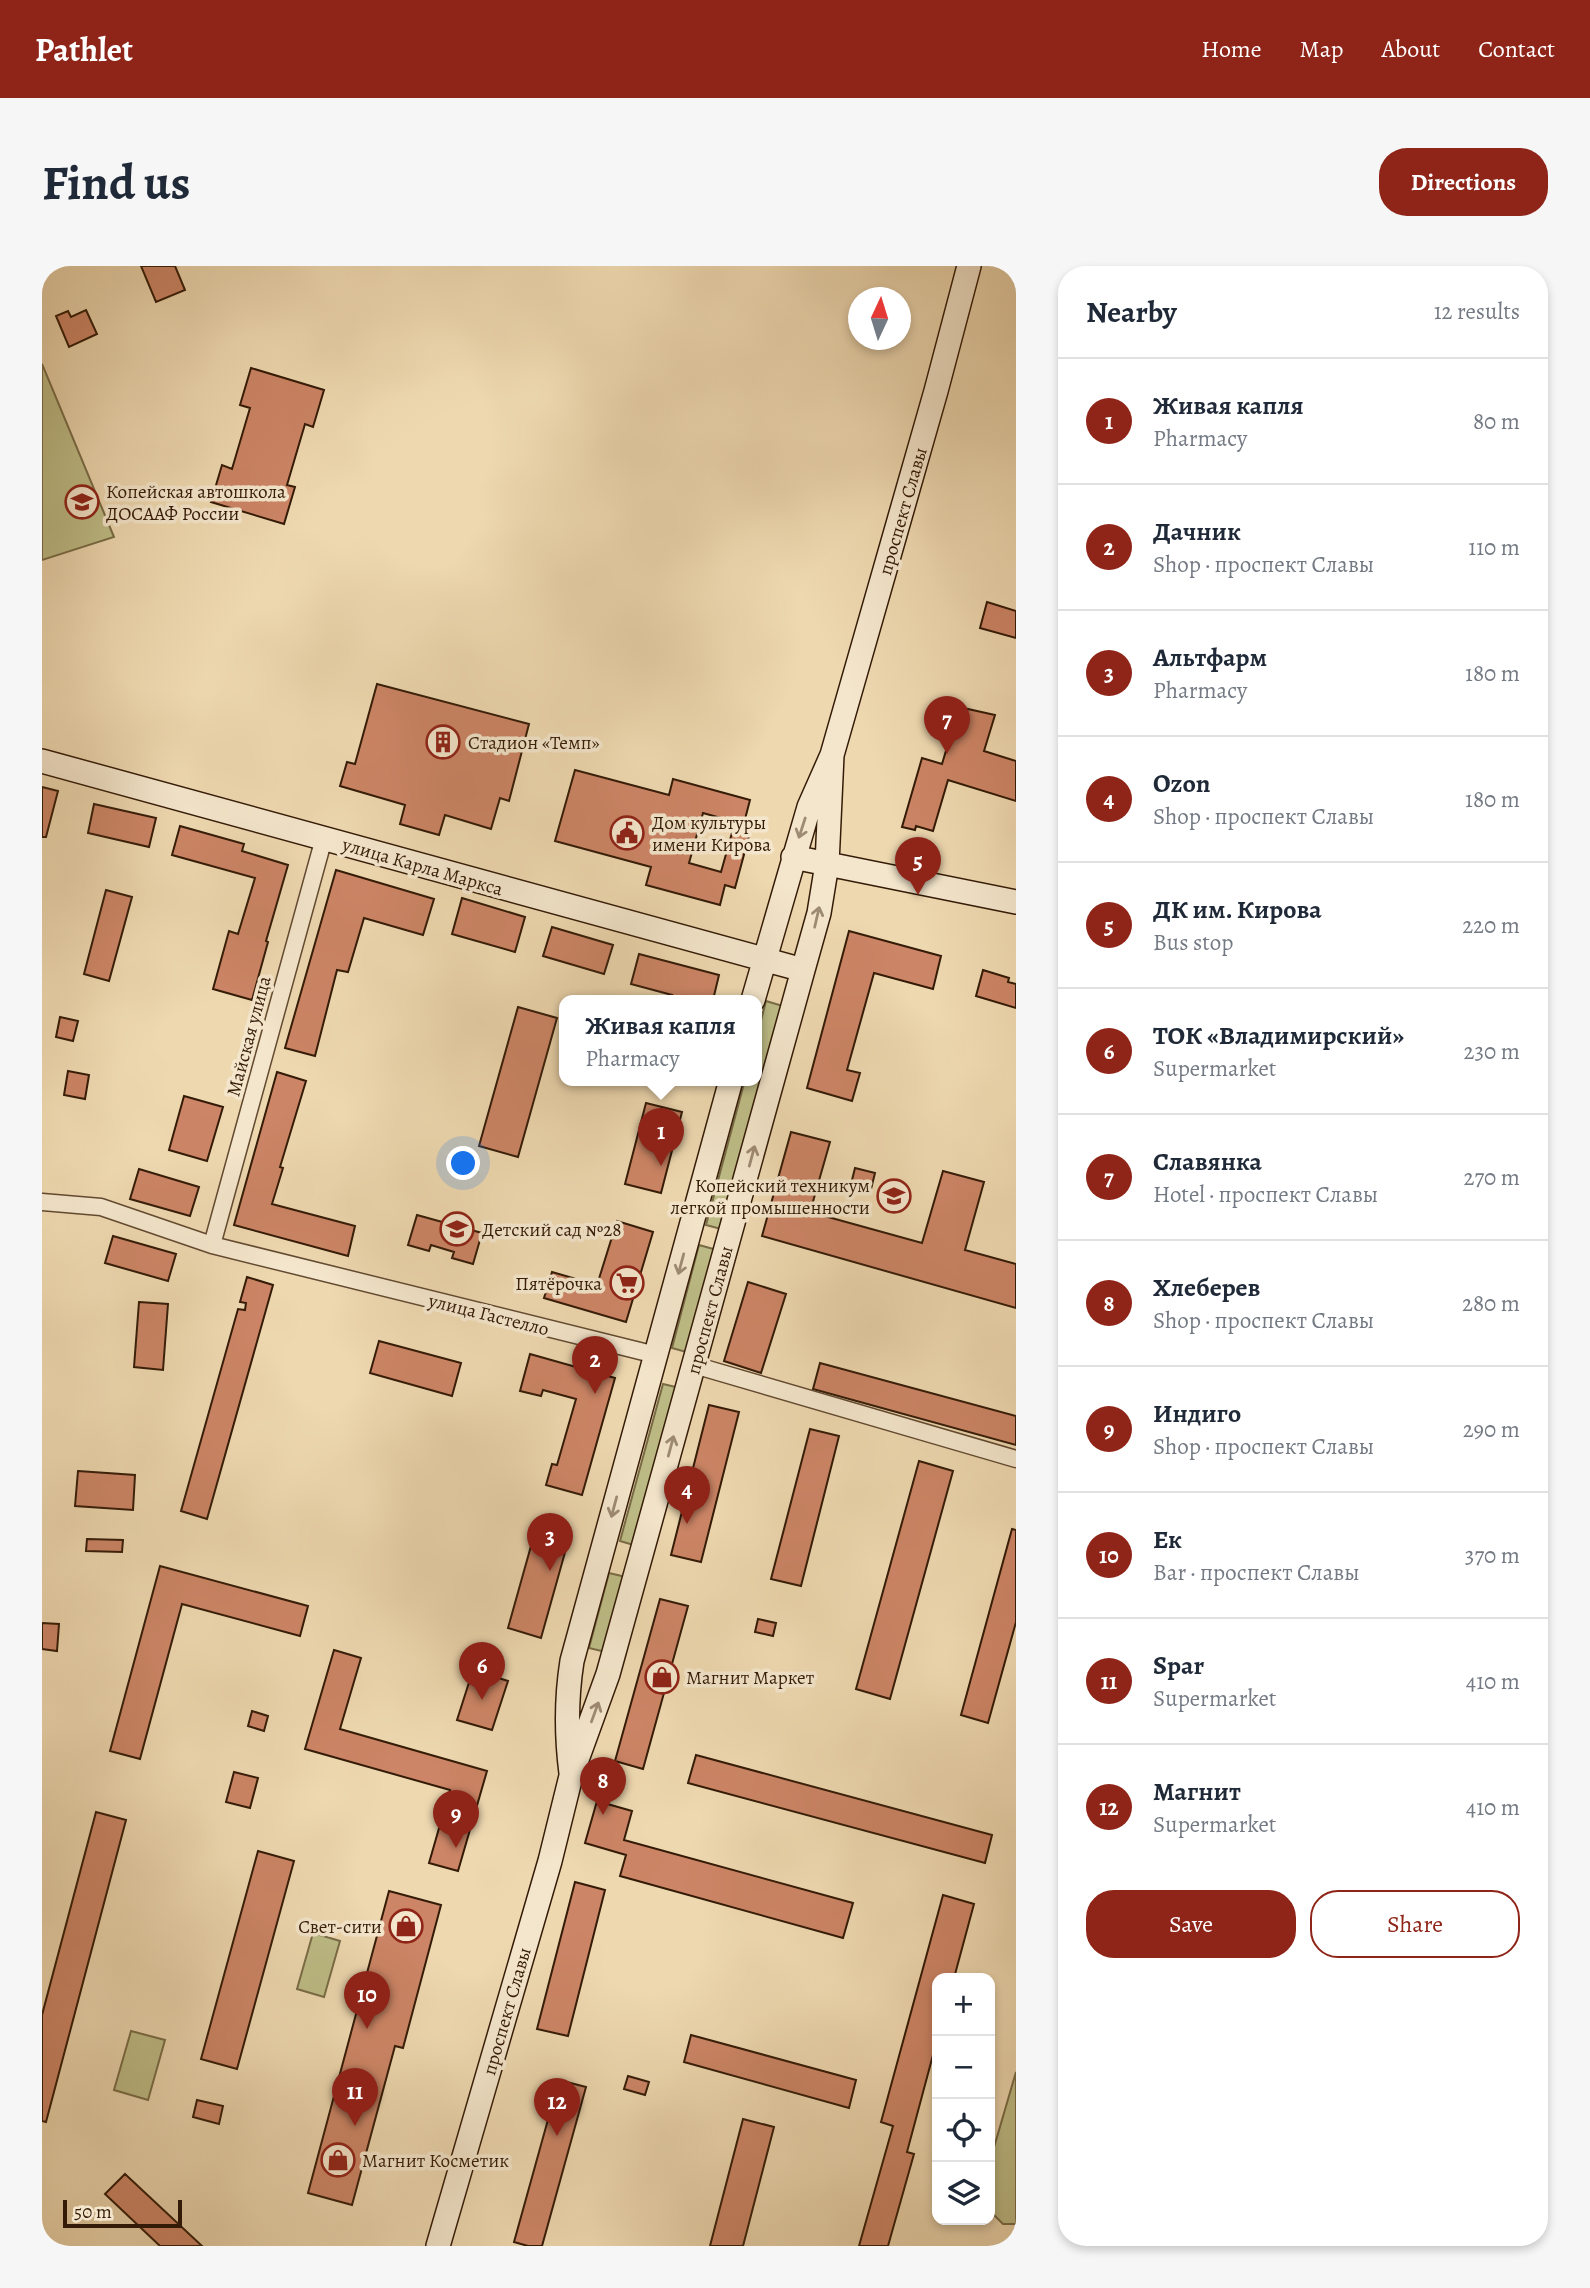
<!DOCTYPE html>
<html lang="en">
<head>
<meta charset="utf-8">
<style>
  :root { --surface:#fff; --page:#f6f6f7; --text:#1f2937; --muted:#747a83; --line:#e0e1e3; --accent:#8f2418 }
  body { margin:0; font-family:Alegreya,serif; background:var(--page); color:var(--text) }
  .controls { position:absolute; right:21px; bottom:21px; display:grid; overflow:hidden; border-radius:14px; box-shadow:0 4px 10px #0003 }
  .controls button { width:63px; height:63px; display:grid; place-items:center; padding:0; border:0; border-bottom:2px solid var(--line); background:var(--surface); color:var(--text); font:35px sans-serif }
  .compass { position:absolute; left:806px; top:21px; width:63px; height:63px; border-radius:50%; background:var(--surface); box-shadow:0 4px 10px #0003; rotate:4deg }
  .scale { position:absolute; left:21px; bottom:18px; width:119px; box-sizing:border-box; padding-left:7px; border:4px solid #341b07; border-top:0; font-size:19px; line-height:24px; white-space:nowrap; color:#341b07; -webkit-text-stroke:5px #f4e6cc; paint-order:stroke }
  .you { position:absolute; left:422px; top:898px; width:24px; height:24px; margin:-18px; border:5px solid #fff; border-radius:50%; background:#1a73e8; box-shadow:0 0 0 10px #1a73e833 }
  .badge { display:grid; place-items:center; width:46px; height:46px; border-radius:50%; background:var(--accent); color:#fff; font-size:23px; font-weight:700 }
  .pin { position:absolute; translate:-50% -58px; filter:drop-shadow(0 2px 4px #0008) }
  .pin::after { content:''; position:absolute; top:37px; width:24px; height:21px; background:inherit; clip-path:polygon(0 0,100% 0,50% 100%) }
  .popup { position:absolute; left:517px; top:729px; width:203px; height:91px; box-sizing:border-box; display:grid; place-content:center; border-radius:14px; background:var(--surface); filter:drop-shadow(0 2px 5px #0005); font-size:23px; white-space:nowrap; color:var(--muted) }
  .popup b { font-size:26px; color:var(--text) }
  .popup::after { content:''; position:absolute; left:50%; top:100%; margin-left:-14px; border:14px solid transparent; border-top-color:var(--surface) }
  .list { margin:0; padding:0; list-style:none }
  h2 { display:flex; justify-content:space-between; align-items:center; height:91px; margin:0; padding:0 28px; font-size:30px }
  h2 small { font-size:23px; font-weight:400; color:var(--muted) }
  .list li { display:grid; grid-template-columns:46px 1fr auto; gap:21px; align-items:center; box-sizing:border-box; height:126px; padding:0 28px; border-top:2px solid var(--line) }
  .list b { display:block; font-size:26px; white-space:nowrap }
  .list p { margin:0; font-size:23px; white-space:nowrap; color:var(--muted) }
  .list em { font-size:23px; font-style:normal; color:var(--muted) }
  .actions { display:flex; gap:14px; padding:21px 28px }
  .actions a { flex:1; padding:16px 0; border:2px solid var(--accent); border-radius:28px; text-align:center; font-size:24px; color:var(--accent) }
  .actions .main { background:var(--accent); color:#fff }
  .icon { flex:none; width:38px; height:38px; fill:none; stroke:currentColor; stroke-width:2; stroke-linecap:round; stroke-linejoin:round }
  .map { position:relative; flex:none; width:974px; height:1980px; overflow:hidden; border-radius:28px }
  header { display:flex; align-items:center; gap:42px; box-sizing:border-box; height:98px; padding:0 35px; background:var(--accent); color:#fff }
  header strong { font-size:33px }
  nav { display:flex; gap:38px; margin-inline-start:auto; font-size:24px }
  .intro { display:flex; align-items:center; justify-content:space-between; box-sizing:border-box; height:168px; padding:0 42px }
  h1 { margin:0; font-size:49px }
  .button { padding:18px 32px; border-radius:28px; background:var(--accent); color:#fff; font-size:24px; font-weight:700 }
  main { display:flex; gap:42px; padding:0 42px }
  aside { flex:1; background:var(--surface); border-radius:28px; box-shadow:0 4px 10px #0003 }
  .map>svg:first-child { display:block }
</style>
</head>
<body>
<header>
<strong>Pathlet</strong>
<nav><a>Home</a><a>Map</a><a>About</a><a>Contact</a></nav>
</header>
<div class="intro"><h1>Find us</h1><a class="button">Directions</a></div>
<main>
<div class="map">
<svg width="974" height="1980" viewBox="0 0 974 1980">
  <rect width="100%" height="100%" fill="#eed8b0"/>
  <filter id="stains"><feTurbulence type="fractalNoise" baseFrequency=".00286" numOctaves="4"/><feColorMatrix values="0 0 0 0 .2 0 0 0 0 .09 0 0 0 0 .02 0 0 0 .5 -.17"/></filter>
  <radialGradient id="worn" r=".72"><stop offset=".6" stop-color="#630" stop-opacity="0"/><stop offset="1" stop-color="#630" stop-opacity=".3"/></radialGradient>
  <path fill="#bebd87" stroke="#796c47" stroke-width="2" d="M0 98 72 271 0 294Z
    M724 735 744 741 683 964 664 959 703 814H715V770Z
    M657 979 675 984 648 1087 630 1082Z
    M621 1118 638 1122 595 1280 578 1275Z
    M567 1307 584 1311 564 1386 547 1382Z
    M271 1667 298 1675 282 1731 255 1723Z
    M89 1765 123 1774 106 1834 72 1824Z
    M974 1806V1958H961L948 1945V1895Z"/>
  <path fill="#cc8566" stroke="#341b07" stroke-width="2" fill-rule="evenodd" d="M99 0H133L143 24 114 36Z
    M44 44 55 68 27 81 14 50 26 45 29 51Z
    M209 102 282 124 271 161 263 158 245 219 253 221 242 258 169 236 180 199 190 203 208 142 198 139Z
    M945 336 974 345V372L938 362Z
    M335 418 487 458 467 535 458 532 449 563 403 549 397 569 358 558 363 539 298 520 305 496 313 498Z
    M917 441 953 449 942 485 974 495V535L906 514 891 565 874 560 873 564 860 561 880 492 900 498Z
    M533 504 627 529 631 513 708 534 702 557 710 559 693 622 683 619 678 639 604 619 609 601 513 575ZM661 547 693 556 679 606 647 597Z
    M0 521 16 525 4 571H0Z
    M52 538 114 552 107 581 46 567Z
    M138 560 202 578 200 585 246 599 224 675 226 676 210 734 171 723 187 665 196 668 213 612 130 589Z
    M294 604 392 633 381 669 322 652 306 706 295 704 273 790 243 782Z
    M64 624 90 631 67 715 42 708Z
    M420 632 483 651 473 686 410 668Z
    M510 661 571 679 562 708 501 690Z
    M807 665 899 690 891 723 832 707 805 804 818 807 810 835 765 822Z
    M597 688 677 709 671 734H628L630 729 589 718Z
    M941 704 967 712 966 716 974 718V742L934 730Z
    M476 741 515 752 476 891 437 880Z
    M18 751 36 755 31 775 14 771Z
    M26 805 47 809 43 833 22 829Z
    M235 806 264 815 238 901 241 902 230 938 313 960 306 990 192 959Z
    M142 830 181 841 165 895 127 884Z
    M604 837 640 846 619 927 583 918Z
    M749 866 788 876 768 946 880 977 901 905 942 916 923 984 974 998V1042L720 970Z
    M813 902 833 907 829 923 809 918Z
    M97 903 157 921 148 950 88 933Z
    M375 949 440 967 431 998 410 992 412 986 389 979 387 985 366 979Z
    M575 955 611 966 584 1056 502 1032 510 1006 555 1019Z
    M71 970 134 988 126 1015 63 997Z
    M205 1011 231 1019 165 1253 139 1245 196 1043 203 1044 204 1037 198 1036Z
    M706 1016 744 1028 719 1107 682 1095Z
    M97 1036 126 1038 121 1104 92 1101Z
    M337 1075 419 1097 410 1130 328 1107Z
    M488 1088 573 1112 540 1229 504 1219 510 1198 515 1199 534 1133 501 1124 499 1130 478 1125Z
    M778 1097 974 1150V1179L771 1123Z
    M667 1139 697 1146 659 1296 629 1289Z
    M768 1163 797 1170 759 1320 729 1313Z
    M877 1195 911 1205 848 1433 814 1423Z
    M36 1205 93 1209 91 1244 33 1240Z
    M496 1255 529 1265 499 1372 466 1362Z
    M970 1263 974 1264V1356L946 1457 919 1449Z
    M45 1273 81 1274 80 1286 44 1285Z
    M118 1300 266 1340 258 1370 140 1338 98 1493 68 1485Z
    M618 1333 646 1340 601 1503 573 1495Z
    M716 1353 734 1357 731 1370 713 1366Z
    M0 1357 17 1358 15 1385 0 1383Z
    M292 1384 319 1392 298 1463 445 1505 416 1605 387 1597 408 1524 263 1483Z
    M431 1404 466 1415 450 1464 415 1454Z
    M210 1445 226 1450 222 1465 206 1460Z
    M654 1489 950 1569 943 1597 646 1517Z
    M192 1506 216 1512 208 1542 184 1536Z
    M555 1535 590 1545 582 1574 811 1637 801 1672 578 1610 584 1589 543 1577Z
    M54 1546 84 1554 4 1856 0 1855V1749Z
    M216 1585 252 1595 195 1803 159 1793Z
    M533 1616 563 1624 526 1770 495 1763Z
    M347 1625 399 1639 361 1782 353 1780 310 1939 266 1927Z
    M901 1629 932 1638 912 1712H895V1774L865 1886 872 1888 846 1980H817L851 1860 839 1856Z
    M649 1769 814 1814 807 1842 642 1796Z
    M586 1810 607 1816 603 1829 582 1823Z
    M517 1814 544 1821 500 1980H486L472 1976Z
    M155 1834 181 1840 177 1858 151 1851Z
    M701 1853 732 1861 701 1980H668Z
    M83 1908 160 1980H118L63 1928Z"/>
  <g fill="none" stroke-linecap="round" stroke-linejoin="round">
    <defs>
      <path id="street" d="M0 936 59 941 170 979 614 1089
        M170 979 282 572
        M652 1099 974 1193"/>
      <path id="secondary" d="M0 495 761 704
        M751 591 974 636
        M711 734 767 541 790 489 894 125 927 0
        M529 1507C524 1468 524 1433 530 1395L689 814
        M396 1980 508 1595 529 1510 566 1408 761 704 777 647 785 598 790 489"/>
    </defs>
    <use href="#street" stroke="#624a31" stroke-width="19"/>
    <use href="#secondary" stroke="#341b07" stroke-width="26"/>
    <use href="#street" stroke="#f4e6cc" stroke-width="16"/>
    <use href="#secondary" stroke="#f4e6cc" stroke-width="23"/>
  </g>
  <defs><path id="oneway-shaft" d="M-6 0H5M1.5-3L5.5 0L1.5 3" fill="none" stroke-width="1.6" stroke-linecap="round" stroke-linejoin="round" transform="scale(1.75)"/></defs>
  <g stroke="#9e8b73">
    <use href="#oneway-shaft" transform="translate(760 562) rotate(108)"/>
    <use href="#oneway-shaft" transform="translate(775 651) rotate(-77)"/>
    <use href="#oneway-shaft" transform="translate(710 890) rotate(-75)"/>
    <use href="#oneway-shaft" transform="translate(639 998) rotate(105)"/>
    <use href="#oneway-shaft" transform="translate(629 1180) rotate(-75)"/>
    <use href="#oneway-shaft" transform="translate(572 1241) rotate(105)"/>
    <use href="#oneway-shaft" transform="translate(553 1446) rotate(-70)"/>
  </g>
  <defs>
    <symbol id="university-ring" viewBox="-11 -11 22 22"><circle r="9.5" fill="#f4e6cc" stroke="#8f2418" stroke-width="1.5"/><path d="M0-5L7-2L0 1L-7-2ZM-4 1L0 2.5L4 1V4Q0 6-4 4Z" fill="#8f2418"/></symbol>
    <symbol id="building-ring" viewBox="-11 -11 22 22"><circle r="9.5" fill="#f4e6cc" stroke="#8f2418" stroke-width="1.5"/><path d="M-4-6H4V6H1V3H-1V6H-4ZM-2.5-4.3h1.7v1.8h-1.7ZM.8-4.3h1.7v1.8H.8ZM-2.5-1h1.7V.8h-1.7ZM.8-1h1.7V.8H.8Z" fill="#8f2418"/></symbol>
    <symbol id="civic-ring" viewBox="-11 -11 22 22"><circle r="9.5" fill="#f4e6cc" stroke="#8f2418" stroke-width="1.5"/><path d="M-.6-6.5H3V-4.5H.6V-3L4-1V1h2V6H-6V1h2V-1L-.6-3ZM-1.2 2.5V6h2.4V2.5Z" fill="#8f2418"/></symbol>
    <symbol id="school-ring" viewBox="-11 -11 22 22"><circle r="9.5" fill="#f4e6cc" stroke="#8f2418" stroke-width="1.5"/><path d="M0-5L7-2L0 1L-7-2ZM-4 1L0 2.5L4 1V4Q0 6-4 4Z" fill="#8f2418"/></symbol>
    <symbol id="supermarket-ring" viewBox="-11 -11 22 22"><circle r="9.5" fill="#f4e6cc" stroke="#8f2418" stroke-width="1.5"/><path d="M-6-5.5h2.5l.6 2H6L4.5 2H-2.5L-4.4-4H-6ZM-1.5 3.2a1.3 1.3 0 1 0 .1 0ZM3 3.2a1.3 1.3 0 1 0 .1 0Z" fill="#8f2418"/></symbol>
    <symbol id="shop-ring" viewBox="-11 -11 22 22"><circle r="9.5" fill="#f4e6cc" stroke="#8f2418" stroke-width="1.5"/><path d="M-5-2.5h2.3a2.7 3.5 0 0 1 5.4 0H5L5.5 6h-11ZM-1.5-2.5h3a1.5 2.3 0 0 0-3 0Z" fill="#8f2418"/></symbol>
  </defs>
  <g fill-rule="evenodd">
    <use href="#university-ring" x="21" y="217" width="38" height="38"/>
    <use href="#building-ring" x="382" y="457" width="38" height="38"/>
    <use href="#civic-ring" x="566" y="548" width="38" height="38"/>
    <use href="#university-ring" x="833" y="911" width="38" height="38"/>
    <use href="#school-ring" x="396" y="944" width="38" height="38"/>
    <use href="#supermarket-ring" x="566" y="998" width="38" height="38"/>
    <use href="#shop-ring" x="601" y="1392" width="38" height="38"/>
    <use href="#shop-ring" x="345" y="1641" width="38" height="38"/>
    <use href="#shop-ring" x="277" y="1875" width="38" height="38"/>
  </g>
  <g text-anchor="middle" stroke-width="7" stroke-linejoin="round" paint-order="stroke">
    <g font-size="19" fill="#341b07" stroke="#f4e6cc" text-anchor="start">
      <text x="64" y="232">Копейская автошкола<tspan x="64" dy="22">ДОСААФ России</tspan></text>
      <text x="426" y="483">Стадион «Темп»</text>
      <text x="610" y="563">Дом культуры<tspan x="610" dy="22">имени Кирова</tspan></text>
      <text x="828" y="926" text-anchor="end">Копейский техникум<tspan x="828" dy="22">легкой промышенности</tspan></text>
      <text x="440" y="970">Детский сад №28</text>
      <text x="560" y="1024" text-anchor="end">Пятёрочка</text>
      <text x="644" y="1418">Магнит Маркет</text>
      <text x="340" y="1667" text-anchor="end">Свет-сити</text>
      <text x="320" y="1901">Магнит Косметик</text>
    </g>
    <g font-size="19" fill="#341b07" stroke="#f4e6cc">
      <text transform="translate(860 245) rotate(-74)" y="7">проспект Славы</text>
      <text transform="translate(381 600) rotate(16)" y="7">улица Карла Маркса</text>
      <text transform="translate(206 770) rotate(-75)" y="7">Майская улица</text>
      <text transform="translate(667 1044) rotate(-75)" y="7">проспект Славы</text>
      <text transform="translate(447 1048) rotate(14)" y="7">улица Гастелло</text>
      <text transform="translate(464 1745) rotate(-74)" y="7">проспект Славы</text>
    </g>
  </g>
  <rect width="100%" height="100%" filter="url(#stains)"/>
  <rect width="100%" height="100%" fill="url(#worn)"/>
</svg>
<div class="controls">
<button>+</button>
<button>−</button>
<button><svg class="icon" aria-label="locate" viewBox="0 0 24 24"><circle cx="12" cy="12" r="6"/><path d="M12 2v4M12 18v4M2 12h4M18 12h4"/></svg></button>
<button><svg class="icon" aria-label="layers" viewBox="0 0 24 24"><path d="M12 4l9 5-9 5-9-5zM3 14l9 5 9-5"/></svg></button>
</div>
<svg class="compass" viewBox="-18 -18 36 36"><path d="M0-13l5 13h-10z" fill="#e53935"/><path d="M0 13l5-13h-10z" fill="#747a83"/></svg>
<div class="scale">50 m</div>
<div class="you"></div>
<div class="pin badge" style="left:619px;top:900px">1</div>
<div class="popup"><b>Живая капля</b>Pharmacy</div>
<div class="pin badge" style="left:553px;top:1128px">2</div>
<div class="pin badge" style="left:508px;top:1305px">3</div>
<div class="pin badge" style="left:645px;top:1258px">4</div>
<div class="pin badge" style="left:876px;top:629px">5</div>
<div class="pin badge" style="left:440px;top:1434px">6</div>
<div class="pin badge" style="left:905px;top:488px">7</div>
<div class="pin badge" style="left:561px;top:1549px">8</div>
<div class="pin badge" style="left:414px;top:1582px">9</div>
<div class="pin badge" style="left:325px;top:1763px">10</div>
<div class="pin badge" style="left:313px;top:1860px">11</div>
<div class="pin badge" style="left:515px;top:1870px">12</div>
</div>
<aside>
<h2>Nearby<small>12 results</small></h2>
<ul class="list">
<li><span class="badge">1</span><div><b>Живая капля</b><p>Pharmacy</p></div><em>80 m</em></li>
<li><span class="badge">2</span><div><b>Дачник</b><p>Shop · проспект Славы</p></div><em>110 m</em></li>
<li><span class="badge">3</span><div><b>Альтфарм</b><p>Pharmacy</p></div><em>180 m</em></li>
<li><span class="badge">4</span><div><b>Ozon</b><p>Shop · проспект Славы</p></div><em>180 m</em></li>
<li><span class="badge">5</span><div><b>ДК им. Кирова</b><p>Bus stop</p></div><em>220 m</em></li>
<li><span class="badge">6</span><div><b>ТОК «Владимирский»</b><p>Supermarket</p></div><em>230 m</em></li>
<li><span class="badge">7</span><div><b>Славянка</b><p>Hotel · проспект Славы</p></div><em>270 m</em></li>
<li><span class="badge">8</span><div><b>Хлеберев</b><p>Shop · проспект Славы</p></div><em>280 m</em></li>
<li><span class="badge">9</span><div><b>Индиго</b><p>Shop · проспект Славы</p></div><em>290 m</em></li>
<li><span class="badge">10</span><div><b>Ек</b><p>Bar · проспект Славы</p></div><em>370 m</em></li>
<li><span class="badge">11</span><div><b>Spar</b><p>Supermarket</p></div><em>410 m</em></li>
<li><span class="badge">12</span><div><b>Магнит</b><p>Supermarket</p></div><em>410 m</em></li>
</ul>
<div class="actions"><a class="main">Save</a><a>Share</a></div>
</aside>
</main>
</body>
</html>
